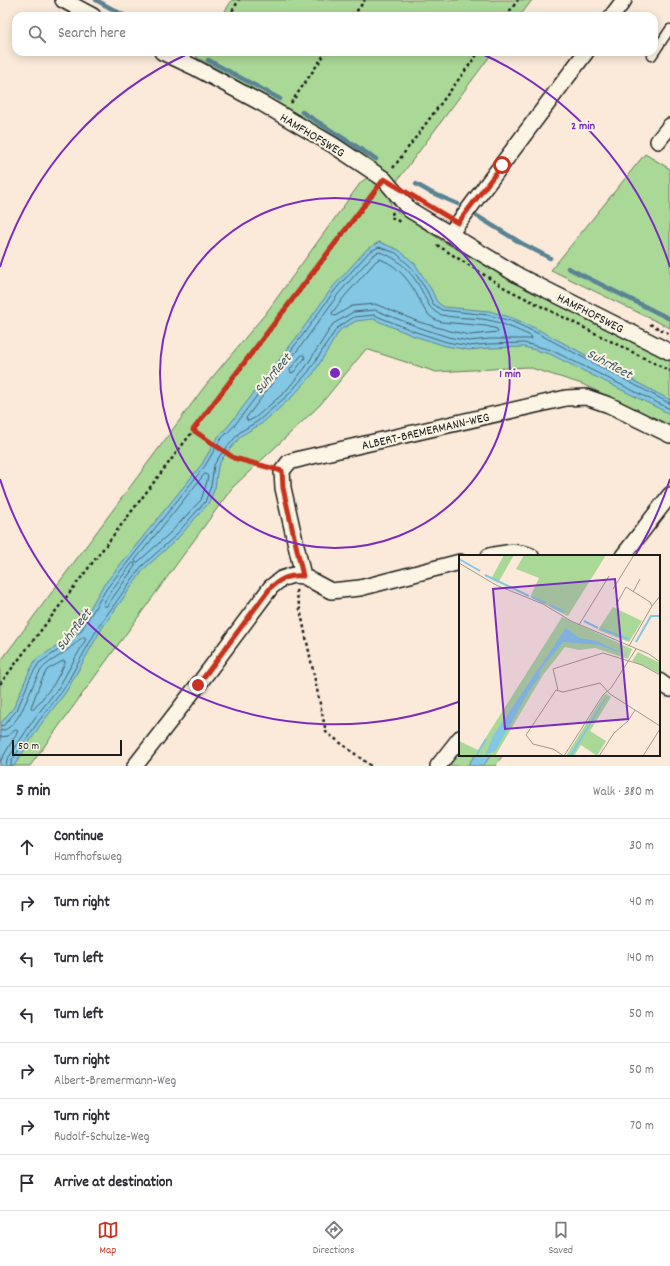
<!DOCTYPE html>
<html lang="en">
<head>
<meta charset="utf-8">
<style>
  :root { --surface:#fff; --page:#f2f2f3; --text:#2b2b33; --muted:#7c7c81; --line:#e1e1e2; --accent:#c8321e }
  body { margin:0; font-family:Dekko,sans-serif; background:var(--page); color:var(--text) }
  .scale { position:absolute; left:12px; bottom:10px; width:110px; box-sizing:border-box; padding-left:4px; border:2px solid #1c1c1c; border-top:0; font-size:11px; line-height:14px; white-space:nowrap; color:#1c1c1c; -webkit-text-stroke:3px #fcf5e5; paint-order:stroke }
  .stop { position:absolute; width:12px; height:12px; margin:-9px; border:3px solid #c8321e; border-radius:50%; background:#fff }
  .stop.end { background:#c8321e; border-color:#fff; box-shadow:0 1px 4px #0008 }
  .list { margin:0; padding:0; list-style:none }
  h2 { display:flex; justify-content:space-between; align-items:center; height:52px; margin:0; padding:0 16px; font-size:17px }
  h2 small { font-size:13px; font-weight:400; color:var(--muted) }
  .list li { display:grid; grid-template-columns:26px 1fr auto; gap:12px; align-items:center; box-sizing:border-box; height:56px; padding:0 16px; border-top:1px solid var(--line) }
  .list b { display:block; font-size:15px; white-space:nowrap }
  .list p { margin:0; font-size:13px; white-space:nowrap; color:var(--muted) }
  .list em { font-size:13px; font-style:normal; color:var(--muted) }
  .icon { flex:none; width:22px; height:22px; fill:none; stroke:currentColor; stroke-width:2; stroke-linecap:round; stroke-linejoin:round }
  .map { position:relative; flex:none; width:670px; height:766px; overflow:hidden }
  .search { position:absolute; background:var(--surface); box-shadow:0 2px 10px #0003; left:12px; right:12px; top:12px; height:44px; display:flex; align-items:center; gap:10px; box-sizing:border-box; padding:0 14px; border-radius:12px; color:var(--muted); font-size:15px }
  .sheet { height:444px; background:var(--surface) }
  nav { display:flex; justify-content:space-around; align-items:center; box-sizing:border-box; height:56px; border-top:1px solid var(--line); background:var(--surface); font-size:11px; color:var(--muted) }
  nav a { display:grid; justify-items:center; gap:2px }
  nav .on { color:var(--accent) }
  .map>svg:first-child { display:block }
</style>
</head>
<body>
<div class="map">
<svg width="670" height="766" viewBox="0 0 670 766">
  <rect width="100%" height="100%" fill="#fbead9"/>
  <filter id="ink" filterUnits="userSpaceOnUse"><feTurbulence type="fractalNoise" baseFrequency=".025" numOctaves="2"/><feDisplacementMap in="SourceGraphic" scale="8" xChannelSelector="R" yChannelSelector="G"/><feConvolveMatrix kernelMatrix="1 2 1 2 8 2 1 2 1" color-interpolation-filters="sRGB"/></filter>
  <g filter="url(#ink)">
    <path fill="#aad897" stroke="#637a5a" d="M232 0H532L520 16H222Z
      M199 52H493L397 181 381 168 294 112 196 57Z
      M645 154 670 169V328L551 270Z
      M367 178 387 189 391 205 397 211 444 242 514 281 670 361V426L582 384 528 367 436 372 366 349 320 405 232 488 30 766H0V662L205 386 266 313 361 182Z
      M460 747V755H503L495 766H446Z"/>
    <path fill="#83c7e4" stroke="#5a8394" d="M379 242 399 250 415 264 431 289 437 302 444 307 489 311 513 318 539 330 670 400V414L550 354 524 347 489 348 469 350 446 346 414 336 373 319 356 321 340 330 313 374 291 398 261 424 242 435 224 456 218 466 215 488 208 504 177 539 144 569 102 628 66 692 41 724 14 766H0V724L14 707 28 674 36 659 61 644 78 629 103 586 202 464 217 438 230 424 299 334 332 288 367 249Z
      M475 755H491L483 766H467Z"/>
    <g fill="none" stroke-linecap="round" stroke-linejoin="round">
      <path stroke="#45606c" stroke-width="1" d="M379 252C399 257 414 275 423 293 427 301 428 307 437 313 447 319 475 317 488 320 503 323 517 330 531 336L532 339H489L469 341 448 337 418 327 375 310 353 312 333 324 305 368 285 392 256 417 249 421 247 420 246 418 306 339 339 293 372 256Z
        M380 259C397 265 409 280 417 295 424 308 426 318 442 322L486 326 497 329 498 332 470 335 450 331 419 322 375 304 352 306 335 316 333 315 332 313 344 297 376 261Z
        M302 355H304L305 358 294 372 291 373 290 370Z
        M205 474 208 476 206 485 201 500 170 533 138 562 136 563 135 560 140 554Z
        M133 563 135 564V566L107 606H104L103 604 111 591Z
        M63 661H65V663L54 684 34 709H32L31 707 41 681 47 670Z
        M0 726 4 725 17 710 31 676 39 663 63 647 81 631 107 588 205 466 220 440 234 426 302 336 335 290 369 252 379 247 396 253 411 267 427 291 433 304 442 310 488 315 511 321 537 333 667 402 670 403
        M0 731C19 730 29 691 37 677 44 662 54 661 66 651 72 647 77 641 83 637H85L86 639 59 687 34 719 7 760 6 766
        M0 737 8 736 15 730 18 731 0 762
        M11 766V762L38 722 63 690 99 626 141 567 174 537 205 502 211 486 214 465 221 454 240 432 258 421 288 395 309 371 337 328 354 317 374 315 416 332 447 342 469 346 489 344 524 343 551 350 670 409"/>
      <path stroke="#5a8394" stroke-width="4.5" d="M96 0 125 16
        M190 52 191 53
        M208 60 280 99
        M302 112 376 159
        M416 184 430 192 458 204
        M477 216 521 243 550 258
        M568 268 670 319"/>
      <defs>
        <path id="service" d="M652 56 670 29"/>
        <path id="minor" d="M63 0 93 16
          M612 16 624 0
          M162 52 194 67 263 104 333 145 384 179 410 210 519 276 670 352
          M658 141 670 126
          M450 234 586 52
          M489 556C504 553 516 550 531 556
          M623 556 670 495
          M303 576 283 488 282 471 289 462 304 458 566 398 586 397 609 405 670 435
          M659 681 670 689
          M135 766 201 681 271 587 281 579 293 575 303 576 331 591 360 588 460 562
          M438 766 460 738"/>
      </defs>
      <use href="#service" stroke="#1c1c1c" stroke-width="11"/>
      <use href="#minor" stroke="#1c1c1c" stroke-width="18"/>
      <path stroke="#1c1c1c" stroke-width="2.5" stroke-dasharray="3 3" stroke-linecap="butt" d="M229 16 239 0
        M353 16 365 0
        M506 16 518 0
        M291 103 326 52
        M393 168 479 52
        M393 212 391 217 400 222
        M437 245 505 288 670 371
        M650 324 670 334
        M193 430 234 458 269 467
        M296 590 326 732 371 766
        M0 684 376 191"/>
      <use href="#service" stroke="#fcf5e5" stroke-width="8"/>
      <use href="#minor" stroke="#fcf5e5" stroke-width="15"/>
    </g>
  </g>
  <g fill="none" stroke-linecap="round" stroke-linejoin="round" filter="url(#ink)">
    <path stroke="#c8321e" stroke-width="5" d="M198 685 271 587C282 578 288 575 303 576L283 488 282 471 234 458 193 430 384 179 458 223 502 165"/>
  </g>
  <g fill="none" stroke="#7b2cbf" stroke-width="2">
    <circle cx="335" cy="373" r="175"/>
    <path d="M670 479A351 351 0 0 1 636 554M458 702A351 351 0 0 1 0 479M0 267A351 351 0 0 1 192 52M478 52A351 351 0 0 1 670 267"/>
  </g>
  <g text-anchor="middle" stroke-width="4" stroke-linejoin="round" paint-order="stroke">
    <g font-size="13" fill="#1c1c1c" stroke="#fcf5e5">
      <text transform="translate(313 134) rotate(31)" y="5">HAMFHOFSWEG</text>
      <text transform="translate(591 312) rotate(27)" y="5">HAMFHOFSWEG</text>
      <text transform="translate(425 430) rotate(-13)" y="5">ALBERT-BREMERMANN-WEG</text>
    </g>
    <g font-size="14" font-style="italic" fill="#405862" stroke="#fcf5e5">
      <text transform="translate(610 363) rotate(28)" y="5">Suhrfleet</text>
      <text transform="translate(272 373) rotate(-49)" y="5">Suhrfleet</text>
      <text transform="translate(73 629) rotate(-52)" y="5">Suhrfleet</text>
    </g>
  </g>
  <g transform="translate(459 555)">
    <rect width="201" height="201" fill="#fbead9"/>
    <path d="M45 0H55L39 28 32 24ZM65 0 142 1 147 0 109 61 71 42 80 23 57 14ZM154 52 183 66 170 87 139 75ZM103 62 173 94 169 104 136 93 120 95 106 92 84 120 36 201H0V186L19 195ZM179 97 201 108V119L173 106ZM148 139 152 142 131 176 147 186 138 201 122 190 115 201H107L145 140Z" fill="#aad897"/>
    <path d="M107 73 120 83 138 86 169 101 140 90 104 87 82 114 80 123 70 136 37 195 26 201 34 181ZM148 142 113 201H110L147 142Z" fill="#83c7e4"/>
    <path fill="none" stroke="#83c7e4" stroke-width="2" d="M0 4 21 16M26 20 70 41M73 42 87 48M91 50 105 57M125 66 139 73M142 74 170 84M177 87 192 61H201M17 201 27 184"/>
    <path fill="none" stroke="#a2988d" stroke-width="1" d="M0 8 37 30 84 49 112 66 190 99 201 107M154 34 175 0M174 37 181 24M157 50 167 32 191 47 193 51 170 91M193 51 201 41M120 70 150 21M99 135 94 114 144 98 183 110 201 120M105 201 94 194 74 189 67 180 97 135 104 137 141 128 151 139 201 171M105 201 144 140 152 133 177 94M140 201 155 178 169 166 176 155M184 201 201 174"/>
    <path fill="#7b2cbf" fill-opacity="0.15" stroke="#7b2cbf" stroke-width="2" d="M156 24 169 164 46 174 34 34Z"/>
    <rect width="201" height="201" fill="none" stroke="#1c1c1c" stroke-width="2"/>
  </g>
  <circle cx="335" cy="373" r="6" fill="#7b2cbf" stroke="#fcf5e5" stroke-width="2"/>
  <g font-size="12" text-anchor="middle" font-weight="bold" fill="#7b2cbf" stroke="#fcf5e5" stroke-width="4" stroke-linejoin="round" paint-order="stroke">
    <text x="583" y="129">2 min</text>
    <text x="510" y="377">1 min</text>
  </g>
</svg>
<div class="scale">50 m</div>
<div class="stop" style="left:502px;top:165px"></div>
<div class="stop end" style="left:198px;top:685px"></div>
<div class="search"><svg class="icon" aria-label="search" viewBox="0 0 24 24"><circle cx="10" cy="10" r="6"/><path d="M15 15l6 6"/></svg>Search here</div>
</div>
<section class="sheet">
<h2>5 min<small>Walk · 380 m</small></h2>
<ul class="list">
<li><svg class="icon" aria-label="ahead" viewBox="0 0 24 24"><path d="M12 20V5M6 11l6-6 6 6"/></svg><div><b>Continue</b><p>Hamfhofsweg</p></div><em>30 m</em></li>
<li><svg class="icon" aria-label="right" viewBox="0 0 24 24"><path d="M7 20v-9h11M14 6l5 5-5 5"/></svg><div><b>Turn right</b></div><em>40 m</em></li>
<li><svg class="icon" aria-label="left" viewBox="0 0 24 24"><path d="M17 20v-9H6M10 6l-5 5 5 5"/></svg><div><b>Turn left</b></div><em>140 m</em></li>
<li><svg class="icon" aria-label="left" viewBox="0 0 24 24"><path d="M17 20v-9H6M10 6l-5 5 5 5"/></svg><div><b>Turn left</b></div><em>50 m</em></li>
<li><svg class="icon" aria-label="right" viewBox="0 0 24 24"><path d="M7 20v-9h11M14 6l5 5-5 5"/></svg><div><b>Turn right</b><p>Albert-Bremermann-Weg</p></div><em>50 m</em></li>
<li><svg class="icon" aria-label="right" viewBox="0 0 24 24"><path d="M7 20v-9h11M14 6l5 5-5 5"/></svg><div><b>Turn right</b><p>Rudolf-Schulze-Weg</p></div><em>70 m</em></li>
<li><svg class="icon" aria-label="arrive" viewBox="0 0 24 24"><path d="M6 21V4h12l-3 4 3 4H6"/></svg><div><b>Arrive at destination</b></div></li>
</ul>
</section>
<nav>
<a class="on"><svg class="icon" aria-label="map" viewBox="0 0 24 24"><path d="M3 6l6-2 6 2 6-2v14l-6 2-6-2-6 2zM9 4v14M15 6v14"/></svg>Map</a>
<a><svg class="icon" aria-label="directions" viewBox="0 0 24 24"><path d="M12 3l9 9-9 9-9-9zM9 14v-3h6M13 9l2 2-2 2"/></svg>Directions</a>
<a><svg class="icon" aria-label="saved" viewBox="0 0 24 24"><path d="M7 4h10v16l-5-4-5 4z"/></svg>Saved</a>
</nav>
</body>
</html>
